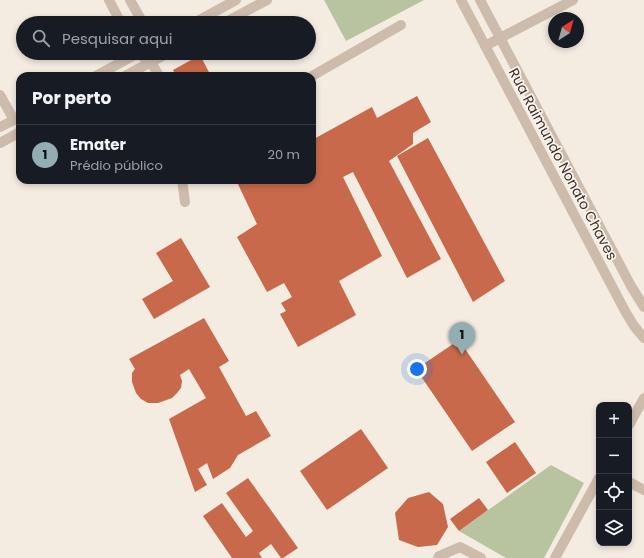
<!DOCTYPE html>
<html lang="pt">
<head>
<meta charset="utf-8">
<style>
  :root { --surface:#171b24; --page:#242831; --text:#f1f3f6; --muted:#9ea1a6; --line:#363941; --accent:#92aeb2 }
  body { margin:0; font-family:Poppins,sans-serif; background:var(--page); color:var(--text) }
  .controls { position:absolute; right:12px; bottom:12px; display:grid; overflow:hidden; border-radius:8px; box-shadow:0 2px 6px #0003 }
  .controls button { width:36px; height:36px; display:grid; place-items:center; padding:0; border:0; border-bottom:1px solid var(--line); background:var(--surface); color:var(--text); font:20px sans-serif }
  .compass { position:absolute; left:548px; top:12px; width:36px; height:36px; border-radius:50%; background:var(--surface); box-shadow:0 2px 6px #0003; rotate:36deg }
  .you { position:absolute; left:417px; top:369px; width:14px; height:14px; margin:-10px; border:3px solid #fff; border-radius:50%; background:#1a73e8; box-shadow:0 0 0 6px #1a73e833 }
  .badge { display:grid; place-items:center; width:26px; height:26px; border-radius:50%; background:var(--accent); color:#111; font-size:13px; font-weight:700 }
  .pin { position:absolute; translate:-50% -33px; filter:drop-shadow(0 1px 2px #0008) }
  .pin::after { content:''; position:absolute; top:21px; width:14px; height:12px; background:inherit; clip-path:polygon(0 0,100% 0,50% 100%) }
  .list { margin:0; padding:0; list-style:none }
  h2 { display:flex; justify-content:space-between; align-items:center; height:52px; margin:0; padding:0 16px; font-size:17px }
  h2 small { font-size:13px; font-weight:400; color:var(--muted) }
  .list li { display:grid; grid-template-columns:26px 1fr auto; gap:12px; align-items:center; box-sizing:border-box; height:60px; padding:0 16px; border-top:1px solid var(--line) }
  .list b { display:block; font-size:15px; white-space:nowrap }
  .list p { margin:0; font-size:13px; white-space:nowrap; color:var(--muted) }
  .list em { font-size:13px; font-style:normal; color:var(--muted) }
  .icon { flex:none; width:22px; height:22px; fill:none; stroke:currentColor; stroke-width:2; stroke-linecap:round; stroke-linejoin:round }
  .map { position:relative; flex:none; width:644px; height:558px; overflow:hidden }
  .search { position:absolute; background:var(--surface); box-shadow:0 2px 6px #0003; left:16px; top:16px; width:300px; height:44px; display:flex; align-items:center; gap:10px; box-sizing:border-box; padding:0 14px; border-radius:22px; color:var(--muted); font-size:15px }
  .panel { position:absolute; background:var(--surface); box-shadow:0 2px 6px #0003; left:16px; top:72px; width:300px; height:112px; border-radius:12px }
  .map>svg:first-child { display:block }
</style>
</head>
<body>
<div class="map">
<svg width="644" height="558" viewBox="0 0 644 558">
  <rect width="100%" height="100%" fill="#f4ebe1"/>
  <path fill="#b8c4a0" d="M324 0H424L346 41Z
    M551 465 584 483 544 558H506L459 531Z"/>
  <path fill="#c8694b" d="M200 55 211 76H176L173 70Z
    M417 96 431 122 413 133V144L389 161 441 259 407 278 353 172 343 177 382 256 339 281 356 315 298 347 280 314 286 311 281 303 292 297 284 283 267 292 237 237 257 224 237 182 241 180H312V140L372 107 377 118Z
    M428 138 505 281 473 302 397 156Z
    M181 238 210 287 154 319 142 299 173 281 156 253Z
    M204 318 229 361 219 367 246 416 256 411 271 436 238 455 230 468 213 479 207 463 198 469 207 485 195 492 169 419 206 398 189 369 180 375 182 381 181 388 177 393 172 398 158 403H148L141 399 136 393 132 382V373L135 369 129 359Z
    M459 340 515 422 472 451 416 369Z
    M361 429 388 468 327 510 300 471Z
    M515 442 536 473 507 493 486 462Z
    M248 478 298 548 283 558H281L271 544 259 553 262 558H232L203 516 222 503 246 537 253 531 226 493Z
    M429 492 443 504 448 527 437 545 418 547 399 540 395 513 408 498Z
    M479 498 488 510 459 531 450 519Z"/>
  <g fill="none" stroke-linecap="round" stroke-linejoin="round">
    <path stroke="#cdbbac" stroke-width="10" d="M109 0 121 23
      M130 0 143 23
      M461 0 625 311 634 326 644 338
      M480 0 631 286 644 307
      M194 23 236 0
      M224 23 267 0
      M485 46 573 0
      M137 53 151 62 159 76
      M96 76 138 53
      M125 76 168 53
      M312 76 401 25
      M0 95 14 120
      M0 127 20 117
      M0 143 20 132
      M182 180 185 202
      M629 425 644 398
      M629 482 644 490
      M438 558 439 556 460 547 481 558
      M555 558 599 478"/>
  </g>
  <g text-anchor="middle" stroke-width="3.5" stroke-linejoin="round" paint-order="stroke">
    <g font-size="14" fill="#3b302b" stroke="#fbf5ee">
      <text transform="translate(563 164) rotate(62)" y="5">Rua Raimundo Nonato Chaves</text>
    </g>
  </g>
</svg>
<div class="controls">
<button>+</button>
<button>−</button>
<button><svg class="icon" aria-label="locate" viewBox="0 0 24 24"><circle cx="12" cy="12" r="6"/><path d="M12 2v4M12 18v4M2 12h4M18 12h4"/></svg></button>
<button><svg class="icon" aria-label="layers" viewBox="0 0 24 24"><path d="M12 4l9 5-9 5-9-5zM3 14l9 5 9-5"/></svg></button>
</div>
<svg class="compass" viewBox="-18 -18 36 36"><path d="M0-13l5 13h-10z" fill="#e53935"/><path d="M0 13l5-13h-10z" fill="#9ea1a6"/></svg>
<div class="you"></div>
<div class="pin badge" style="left:462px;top:355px">1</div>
<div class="search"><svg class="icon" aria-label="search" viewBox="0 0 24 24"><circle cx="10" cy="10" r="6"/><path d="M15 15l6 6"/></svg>Pesquisar aqui</div>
<section class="panel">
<h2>Por perto<small></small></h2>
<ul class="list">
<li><span class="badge">1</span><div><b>Emater</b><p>Prédio público</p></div><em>20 m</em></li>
</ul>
</section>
</div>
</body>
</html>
